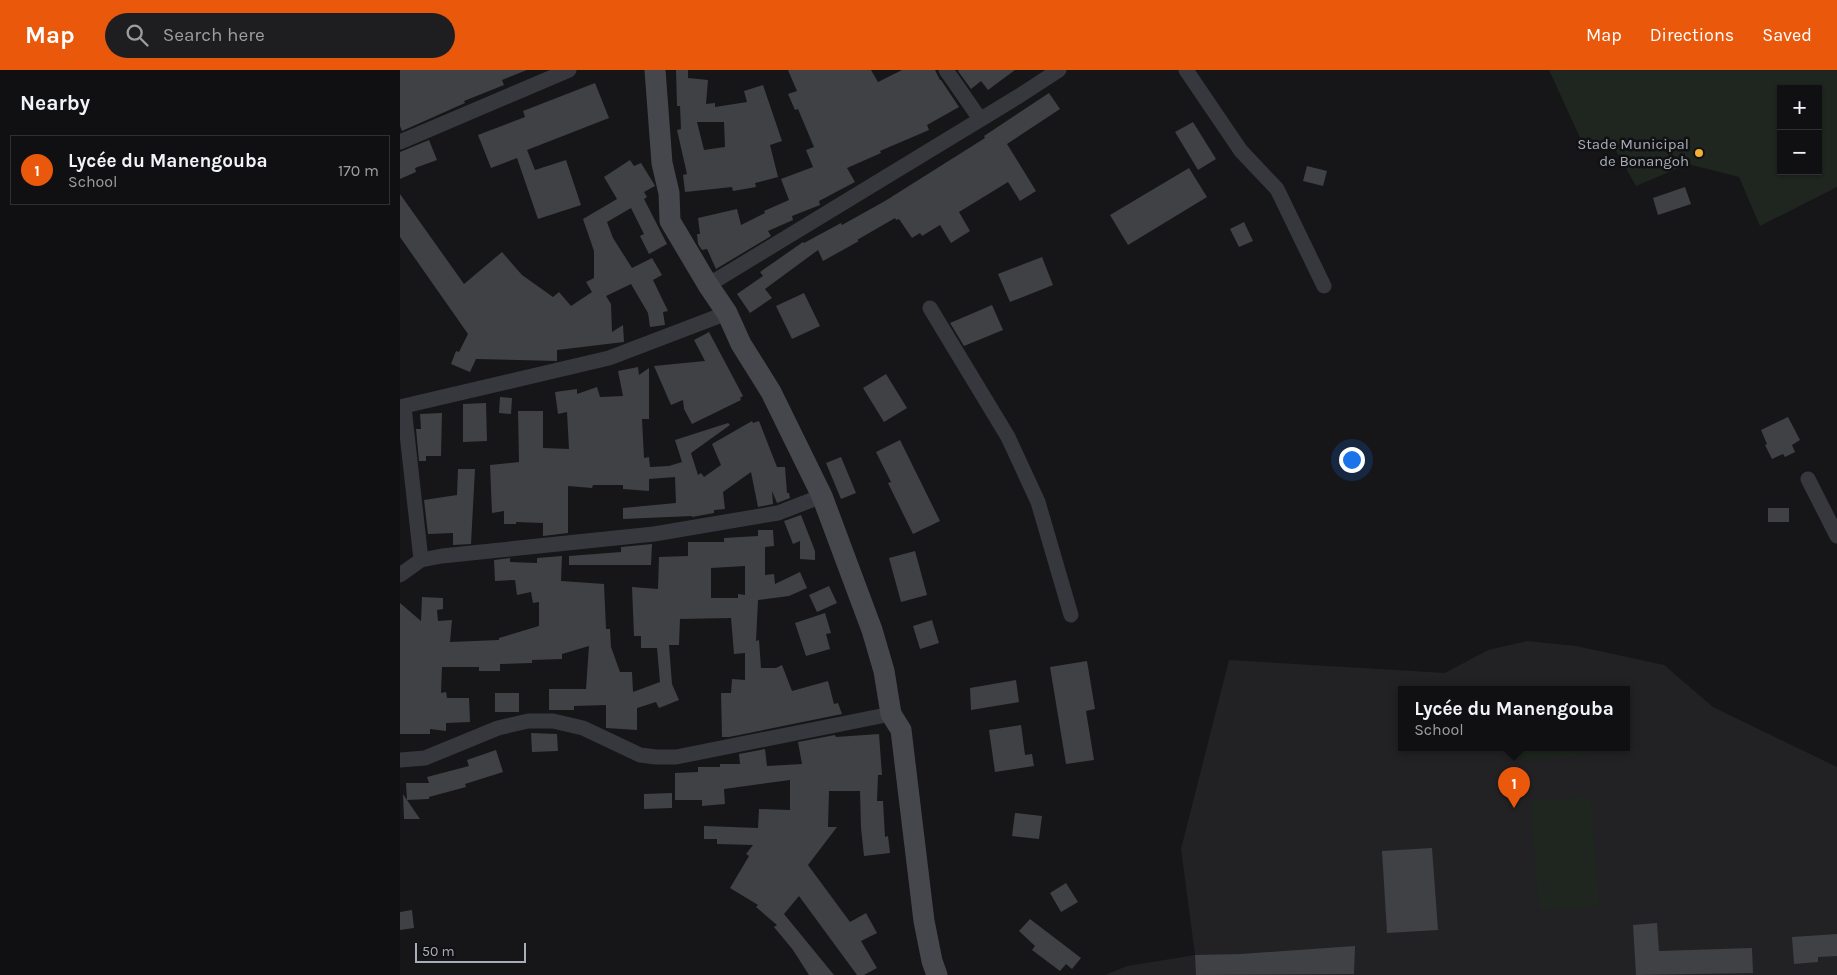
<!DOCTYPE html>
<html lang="en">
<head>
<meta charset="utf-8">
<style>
  :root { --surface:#101012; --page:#1e1e20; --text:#f1f3f6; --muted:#9c9d9f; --line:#303032; --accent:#ea580c }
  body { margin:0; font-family:Karla,sans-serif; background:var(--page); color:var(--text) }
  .controls { position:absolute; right:15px; top:15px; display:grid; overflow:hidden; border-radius:0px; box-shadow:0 1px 4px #0004 }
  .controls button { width:45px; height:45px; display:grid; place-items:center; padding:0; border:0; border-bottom:1px solid var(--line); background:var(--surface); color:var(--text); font:25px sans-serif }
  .scale { position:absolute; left:15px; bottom:12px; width:111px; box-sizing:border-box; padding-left:5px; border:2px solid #a8adb8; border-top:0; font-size:14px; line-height:18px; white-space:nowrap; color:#a8adb8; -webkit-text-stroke:4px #111113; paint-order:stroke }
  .you { position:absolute; left:951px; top:389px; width:18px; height:18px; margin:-12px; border:4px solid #fff; border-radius:50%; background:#1a73e8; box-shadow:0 0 0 8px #1a73e833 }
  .badge { display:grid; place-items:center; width:32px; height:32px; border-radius:50%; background:var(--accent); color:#fff; font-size:16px; font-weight:700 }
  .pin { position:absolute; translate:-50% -41px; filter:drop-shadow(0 1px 2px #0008) }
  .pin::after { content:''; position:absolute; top:26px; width:18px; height:15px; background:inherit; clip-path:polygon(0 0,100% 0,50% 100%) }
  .popup { position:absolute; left:998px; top:616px; width:232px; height:65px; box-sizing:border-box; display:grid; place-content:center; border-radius:0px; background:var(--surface); filter:drop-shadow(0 1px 4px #0005); font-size:16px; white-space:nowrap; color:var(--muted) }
  .popup b { font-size:19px; color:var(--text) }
  .popup::after { content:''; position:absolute; left:50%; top:100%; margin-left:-10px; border:10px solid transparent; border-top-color:var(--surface) }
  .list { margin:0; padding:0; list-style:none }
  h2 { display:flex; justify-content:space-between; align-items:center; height:65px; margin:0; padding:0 20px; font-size:21px }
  h2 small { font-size:16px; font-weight:400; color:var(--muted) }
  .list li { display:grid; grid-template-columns:32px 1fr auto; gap:15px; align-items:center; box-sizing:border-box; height:70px; margin:0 10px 10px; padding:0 10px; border:1px solid var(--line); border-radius:0px }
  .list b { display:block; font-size:19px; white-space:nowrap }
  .list p { margin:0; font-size:16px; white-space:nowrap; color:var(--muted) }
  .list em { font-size:16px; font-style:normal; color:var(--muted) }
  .icon { flex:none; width:28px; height:28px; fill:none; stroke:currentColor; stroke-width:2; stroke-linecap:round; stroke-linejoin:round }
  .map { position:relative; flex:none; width:1437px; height:905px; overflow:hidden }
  header { display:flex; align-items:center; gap:30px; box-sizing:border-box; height:70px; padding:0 25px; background:var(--accent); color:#fff }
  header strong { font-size:24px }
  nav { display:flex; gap:28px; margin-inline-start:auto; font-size:18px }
  .search { width:350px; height:45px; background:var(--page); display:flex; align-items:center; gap:12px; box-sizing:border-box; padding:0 18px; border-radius:28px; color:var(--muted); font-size:19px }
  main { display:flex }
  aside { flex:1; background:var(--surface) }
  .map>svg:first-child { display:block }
</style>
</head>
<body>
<header>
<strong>Map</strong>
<div class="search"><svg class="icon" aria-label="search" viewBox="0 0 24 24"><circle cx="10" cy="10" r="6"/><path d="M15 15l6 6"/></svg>Search here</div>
<nav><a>Map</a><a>Directions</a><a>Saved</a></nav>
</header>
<main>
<aside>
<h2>Nearby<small></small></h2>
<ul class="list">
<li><span class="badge">1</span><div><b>Lycée du Manengouba</b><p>School</p></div><em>170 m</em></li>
</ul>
</aside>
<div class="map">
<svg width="1437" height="905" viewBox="0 0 1437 905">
  <rect width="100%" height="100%" fill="#161618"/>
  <path fill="#222225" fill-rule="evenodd" d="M1127 571 1176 576 1264 595 1313 637 1437 697V905H705L727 896 795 885 781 779 829 590 1045 603 1088 580ZM1002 619H1226V677H1002Z"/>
  <path fill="#1e261f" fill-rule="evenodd" d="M1149 0H1437V117L1360 156 1339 107 1288 94 1236 116 1211 72H1182ZM1381 19H1418V101H1381Z
    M1117 677H1190V685L1119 691Z
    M1191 727 1199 836 1139 840 1130 731Z"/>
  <path fill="#404145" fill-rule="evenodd" d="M0 0H127L102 10 104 15 64 31 65 33 2 61 0 56Z
    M276 0H288V8L308 10 306 34 315 33V37L347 32 344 21 363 15 382 71 370 75 378 107 355 113 356 117 333 121 332 117 285 122 283 105 287 104 277 60 281 59 280 36H277ZM297 52H324L325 77 304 80Z
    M388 0H471L478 12 502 0H535L540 10H541L559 37 527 55 529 60 480 81 481 83 447 98 455 112 419 131 420 135 392 146 393 150 368 161 371 166 316 199 307 179 302 180 298 174 297 164H300L298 148 337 139 341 155 365 143 364 141 389 130 381 109 413 97 406 80 414 77 398 39 395 40 388 24 397 21Z
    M559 0H615L588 20 581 11 571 19 558 1Z
    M195 13 209 48 127 80 135 100 166 90 181 135 138 149 117 88 91 98 78 65 125 47 123 41Z
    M649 23 660 39 607 74 636 121 620 131 608 112 559 142 570 161 551 173 540 155 522 166 520 163 512 168 499 149 496 150 495 148 457 170 459 171 423 191 418 180 365 219 372 228 350 243 337 224 363 206 360 202 403 172 404 173 441 153 442 155 485 131 585 68 584 66Z
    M793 52 816 89 798 100 775 62Z
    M29 70 37 90 15 98 16 102 0 109V82Z
    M230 90 234 96 241 93 254 114 255 116 244 122 247 127 244 129 267 174 249 184 240 166 244 164 231 138 207 152 213 168 232 198 252 188 262 205 253 210 268 241 263 242 265 255 250 257 248 243 231 214 206 226 211 234 212 262 223 255 224 272 157 280V291L76 289 70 302 51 294 56 281 59 282 68 264 0 167V124L64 214 102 182 122 205 153 227 159 222 171 236 192 222 186 212 194 208V181L183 149 217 129 204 107Z
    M907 96 927 101 923 116 903 111Z
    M789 98 807 127 728 175 710 145Z
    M1285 117 1291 134 1258 145 1253 128Z
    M844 152 853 171 839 177 830 159Z
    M642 187 653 215 610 232 598 204Z
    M404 223 420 256 392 269 376 236Z
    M592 235 603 260 564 276 550 253Z
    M309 262 343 326 340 328 341 330 292 354 284 339 283 330 271 335 254 296 305 291 294 270Z
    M238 297 239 305 249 298V349H242L244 388 249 387 250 397 269 396 282 392 275 370 328 353 330 355 291 383 298 405 301 403 304 407 321 395 312 374 352 351 353 353 359 351 377 397H385L387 423H389L390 428 377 433 372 421 373 434 358 437 351 402 323 422 325 439 314 440V443L292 447V446L223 449V438L276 433 275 407 249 409V421L223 419V415H193L192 418 168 416V463L143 466V453L116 452V454H104V441L92 443 90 395 119 392 118 341H143V378L169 379 167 342 158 344 155 322 177 319V324L197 317 200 327 223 326 218 301Z
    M486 304 507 338 484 352 463 318Z
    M100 327 112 328 111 344 99 343Z
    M86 333 87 371 63 372V334Z
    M42 343 41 386H26V391H19L16 359H21L20 344Z
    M1388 347 1400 370 1392 375 1395 382 1385 387 1383 384 1372 389 1365 375 1367 374 1361 360Z
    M500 370 540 451 513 464 488 413 491 412 476 382Z
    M441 387 456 423 441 429 426 393Z
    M58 399H75L71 474 53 475V463L28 464 24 430 57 425Z
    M1368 438H1389V452H1368Z
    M401 445 415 481V490L400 489V471L393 474 384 451Z
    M358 460H373L374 476 365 477V505L374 504 375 514 400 502 407 518 389 526 358 530 356 571 359 570 361 598H376L382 595 392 621 428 611 434 634 438 633 442 644 329 667H322L321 623H331L332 609 345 610V583L334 584 331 548 280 549 279 575H269L272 614 279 630 259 638 256 632 237 638V660L206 658V635L174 636V640H149V619H186L189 576 162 584V589L132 590V593L100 594V601H79V597H42L41 623 46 622 47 628H69L70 652 46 653V661L30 659V664H0V533L21 551 22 527 43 528V539L37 540 38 551 52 550 50 572 99 570V568L139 556V532L133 533 131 522 117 525 115 510 95 511 94 490 110 488V492L137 493V488L162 486 161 511 204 514 206 559H210L211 577 220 602H232L233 622 260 612 257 578H241V566H234L232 517 258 519 259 487 288 486V472H324V468L358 466ZM345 496V525L338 524V528H311V498Z
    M252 474 251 495H169V486L221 482V477Z
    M515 481 527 525 501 532 489 488Z
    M429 516 437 533 417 542 409 525Z
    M425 543 431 563 426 564 430 579 406 586 395 553Z
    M532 550 539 573 520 579 513 556Z
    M687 591 695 639 686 641 694 690 666 694 650 597Z
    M616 610 619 632 571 640 570 618Z
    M95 623H119V642H95Z
    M621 655 625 685 632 684 634 696 595 702 589 660Z
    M131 663 157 664 158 681 132 682Z
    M479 664 482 705H478L477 731H483L485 767 488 766 490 783 464 786 461 758 460 721H429L428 757H437L408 795 450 852 466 843 477 863 461 871 477 898 464 905H457L399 826 384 844 434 905H409L393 880 374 857 377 855 356 837 358 835 330 818 349 786 346 784 353 775 317 774V769H304V756L358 758 359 739 390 740V710L324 719 325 734 302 736V730H275V703L298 702V697H320V694H340L339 684 365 679 367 696 402 694 398 672 435 665 436 667Z
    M96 680 103 702 65 714 66 717 29 727V729L7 730 20 749H4L3 724 7 730 6 713H29L27 707 69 696 67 690Z
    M272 723V738L244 739V724Z
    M615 743 642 746 639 769 612 766Z
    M1032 778 1038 860 987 863 982 781Z
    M666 813 678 832 661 842 650 823Z
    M12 840 14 858 0 860V842Z
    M630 849 681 888 672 899 666 894 660 901 632 880 635 876 619 861Z
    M1257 853 1259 881 1352 878 1353 903 1236 905 1233 855Z
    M1437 864V886L1418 887V892L1394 894 1392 867Z
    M955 876 954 904 796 905 795 885 841 884Z"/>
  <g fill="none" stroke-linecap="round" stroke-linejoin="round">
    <path stroke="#37383d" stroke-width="15" d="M546 0 580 49
      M786 0 841 81 877 119 924 216
      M0 72 169 0
      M308 215 619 26 659 0
      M530 238 608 367 638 432 671 545
      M0 337 209 288 327 243
      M4 337 21 490
      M1408 409 1437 466
      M0 505 21 490 42 486 254 464 378 443 422 426
      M0 690 25 688 98 658 128 651H153L183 658 240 685 256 687H276L491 644"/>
    <path stroke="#45474d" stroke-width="21" d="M255 0 262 93 269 123 270 151 308 215 327 243 341 274 371 322 422 426 472 560 484 601 491 644 501 660 524 851 532 891 537 905"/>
  </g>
  <circle fill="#f2b134" stroke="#111113" stroke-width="2" cx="1299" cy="83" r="5"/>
  <g text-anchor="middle" stroke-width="5" stroke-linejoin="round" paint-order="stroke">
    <g font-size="15" fill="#a8adb8" stroke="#111113" text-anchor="end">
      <text x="1289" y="79">Stade Municipal<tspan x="1289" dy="17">de Bonangoh</tspan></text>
    </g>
  </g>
</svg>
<div class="controls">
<button>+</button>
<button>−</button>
</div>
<div class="scale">50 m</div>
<div class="you"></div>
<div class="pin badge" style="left:1114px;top:738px">1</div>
<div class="popup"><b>Lycée du Manengouba</b>School</div>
</div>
</main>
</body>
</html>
